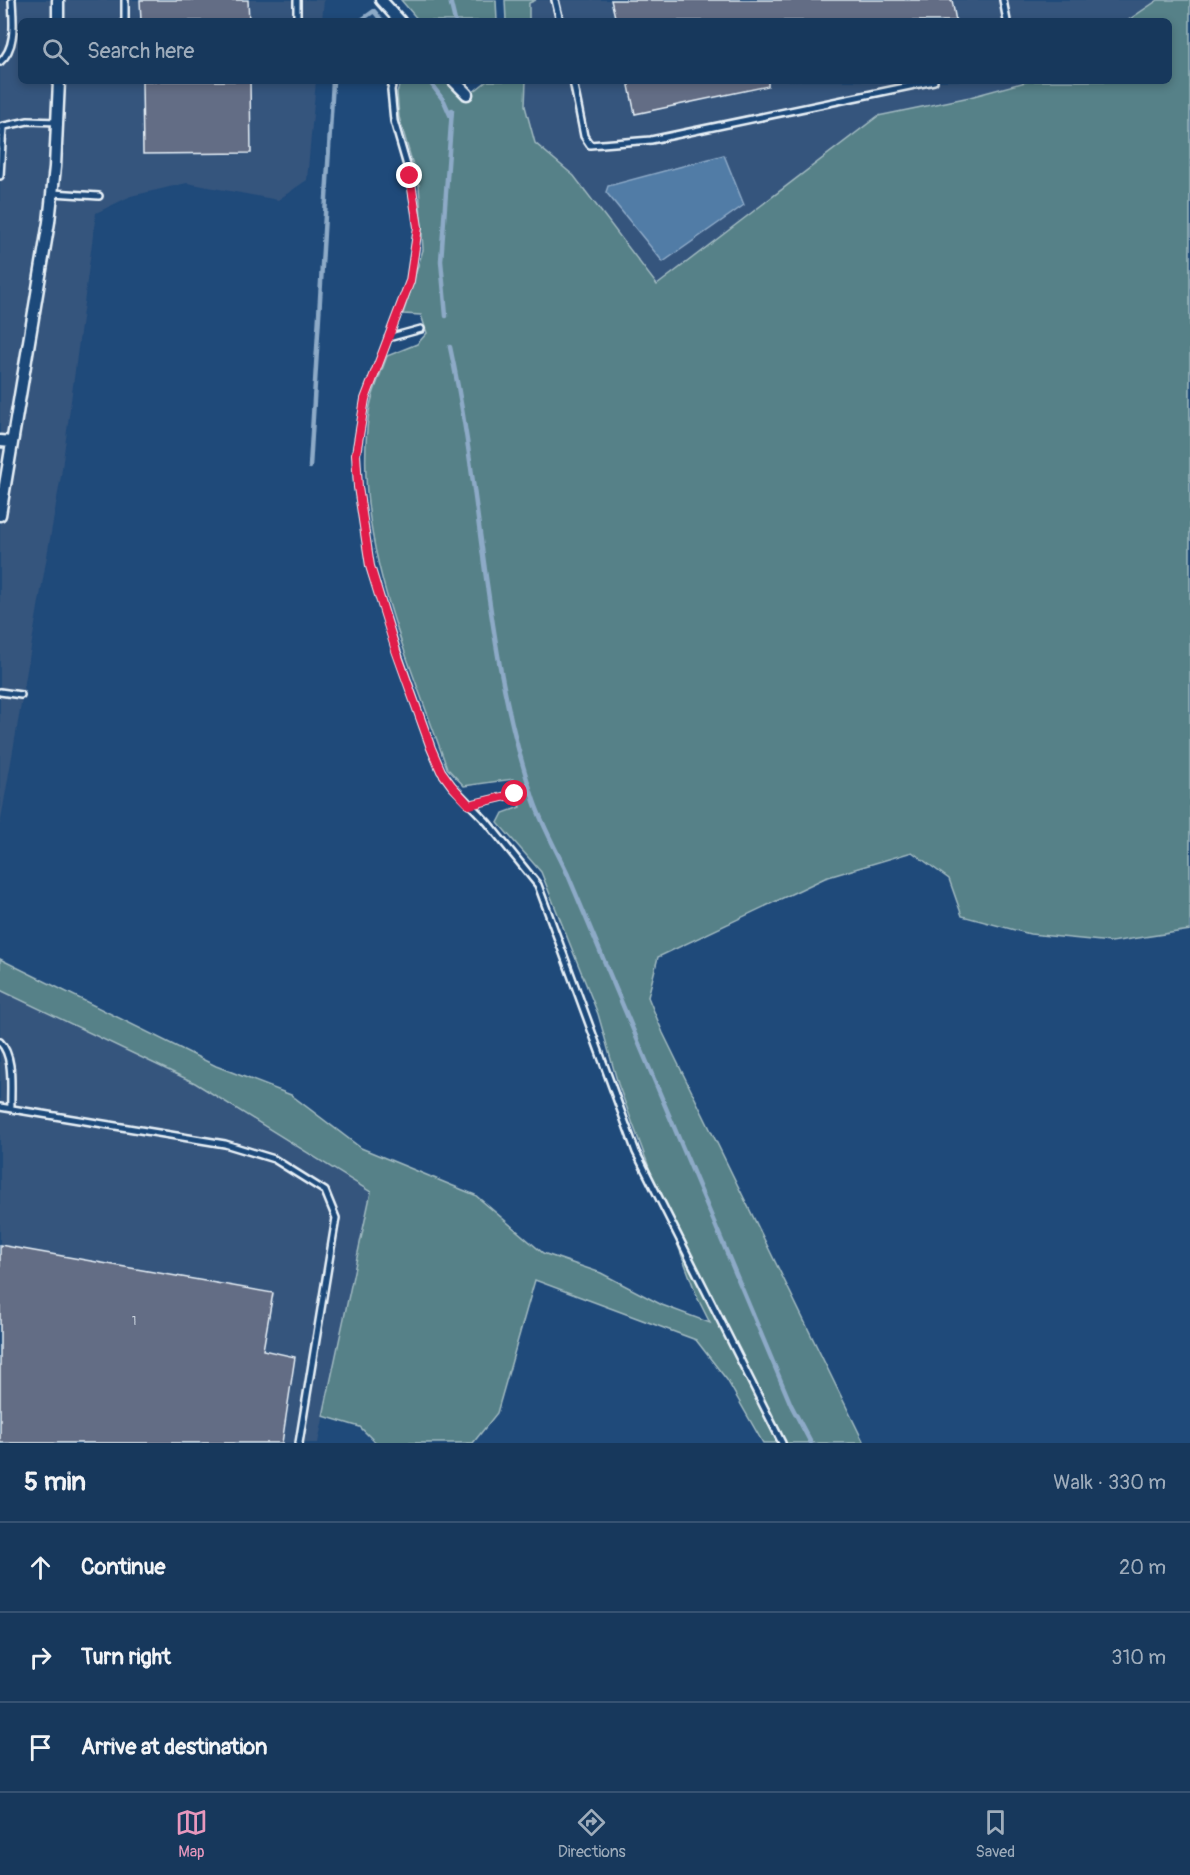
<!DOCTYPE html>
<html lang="en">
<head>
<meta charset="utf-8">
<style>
  :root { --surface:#17385c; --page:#203f62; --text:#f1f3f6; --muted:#9eacbb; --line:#365272; --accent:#e797bd }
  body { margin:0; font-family:Pangolin,sans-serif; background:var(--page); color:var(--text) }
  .stop { position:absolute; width:18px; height:18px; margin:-14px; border:4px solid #e11d48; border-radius:50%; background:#fff }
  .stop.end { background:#e11d48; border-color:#fff; box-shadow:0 2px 6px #0008 }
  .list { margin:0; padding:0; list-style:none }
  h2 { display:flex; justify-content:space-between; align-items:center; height:78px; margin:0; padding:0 24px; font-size:26px }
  h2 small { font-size:20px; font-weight:400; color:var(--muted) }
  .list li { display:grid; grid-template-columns:39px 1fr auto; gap:18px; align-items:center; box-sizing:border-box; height:90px; padding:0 24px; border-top:2px solid var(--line) }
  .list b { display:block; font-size:22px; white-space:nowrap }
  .list em { font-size:20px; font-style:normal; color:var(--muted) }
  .icon { flex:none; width:33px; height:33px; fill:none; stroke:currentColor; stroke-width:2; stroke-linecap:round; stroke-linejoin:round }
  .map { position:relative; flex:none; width:1190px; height:1443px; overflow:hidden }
  .search { position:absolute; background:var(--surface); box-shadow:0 3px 9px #0003; left:18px; right:18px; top:18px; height:66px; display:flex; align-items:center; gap:15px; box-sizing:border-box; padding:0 21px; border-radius:9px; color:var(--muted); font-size:22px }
  .sheet { height:348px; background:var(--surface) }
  nav { display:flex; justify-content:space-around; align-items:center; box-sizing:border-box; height:84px; border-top:2px solid var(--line); background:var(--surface); font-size:16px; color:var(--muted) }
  nav a { display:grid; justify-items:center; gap:3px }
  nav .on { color:var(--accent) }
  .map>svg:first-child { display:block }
</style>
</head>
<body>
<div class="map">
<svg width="1190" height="1443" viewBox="0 0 1190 1443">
  <rect width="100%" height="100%" fill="#1f4a7a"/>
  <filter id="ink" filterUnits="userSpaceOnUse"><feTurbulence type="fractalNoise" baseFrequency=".0167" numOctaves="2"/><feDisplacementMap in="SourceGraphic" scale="12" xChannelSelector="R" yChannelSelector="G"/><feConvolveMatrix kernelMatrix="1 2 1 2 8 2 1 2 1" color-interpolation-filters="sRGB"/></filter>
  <g filter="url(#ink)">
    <path fill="#34547d" d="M0 0H324L322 21H21V81H316L307 180 278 200 187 183 131 196 96 213 61 476 0 825Z
      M536 0H1158L1127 21H529V3Z
      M526 81H1029L970 97 878 116 657 285 574 176 535 143 525 106Z
      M0 990 195 1083 371 1192 318 1443H0Z"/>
    <path fill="#578188" stroke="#a0b9c0" stroke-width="1.5" d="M401 0H496L497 21H419Z
      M505 0H536L529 3V21H506Z
      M1158 0H1190V930L1111 942 1030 934 962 916 949 879 912 852 825 878 658 957 648 997 663 1033 864 1443H763L727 1380 696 1340 535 1280 497 1413 473 1443H376L360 1427 323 1416 371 1192 195 1083 0 990V959L216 1066 291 1095 361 1148 475 1195 543 1253 601 1273 662 1305 710 1323 698 1299 618 1084 598 1014 541 872 498 823 503 813 520 807 513 779 464 786 447 768C407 654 351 536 369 412 371 394 381 374 387 356L417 344 427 333 421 315 403 314 423 250 419 186 399 117 397 92 401 81H445L463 100 487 81H526L525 106 535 143 574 176 657 285 878 116 970 97 1029 81H1169V21H1127Z"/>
    <path fill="#517ba6" stroke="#8daac7" stroke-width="1.5" d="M724 155 744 205 663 262 606 192 608 186Z"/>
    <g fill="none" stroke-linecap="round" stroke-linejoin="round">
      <path stroke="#8daac7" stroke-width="4.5" d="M450 0 455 21
        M360 21 374 11 382 21
        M429 81 444 101 451 117
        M446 316 441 261 452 110
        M450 347C483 497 484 655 534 801 543 827 557 851 568 875L791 1405 811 1443
        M310 467 333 81"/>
    </g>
    <path fill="#646d85" stroke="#e8f1f8" stroke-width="1.5" d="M140 0H248L249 21H141Z
      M611 0H952L956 21H616Z
      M142 81H250L251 153 143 154Z
      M628 81H768V86L635 114Z
      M0 1245 273 1293 263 1350 295 1357 282 1443H0Z"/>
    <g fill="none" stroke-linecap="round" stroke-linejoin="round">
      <defs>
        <path id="service" d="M125 0V21
          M555 0 560 21
          M1003 0 1007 21
          M297 21V0
          M0 62C17 47 13 21 12 0
          M393 81 391 90 394 121 410 176 418 227 410 281 365 399 356 454 358 487 370 566 396 650 431 748 441 771 452 786 487 822 538 885 636 1152 782 1443
          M573 81 584 136 590 145 651 140 934 81
          M0 127 28 121 58 122
          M0 176 3 127
          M53 193 99 196
          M388 338 421 329
          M0 692 21 695
          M469 805 515 794
          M0 1042C15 1057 10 1089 11 1109
          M0 1107 225 1144 274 1159 325 1191 336 1218 299 1443"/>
        <path id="minor" d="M58 0V21
          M381 0 400 21
          M454 81 467 94
          M0 441 12 442
          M0 515 49 222 55 167 59 81"/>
      </defs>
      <use href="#service" stroke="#e8f1f8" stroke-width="10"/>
      <use href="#minor" stroke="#e8f1f8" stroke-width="15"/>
      <use href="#service" stroke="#1f4a7a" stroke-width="5"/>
      <use href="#minor" stroke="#1f4a7a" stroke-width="10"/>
    </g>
  </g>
  <g fill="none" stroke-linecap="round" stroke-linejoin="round" filter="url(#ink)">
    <path stroke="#e11d48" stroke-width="8" d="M410 176 418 227 410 281 365 399 356 454 358 487 370 566 396 651 431 748 441 771 452 786 469 805 515 794"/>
  </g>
  <g text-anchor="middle" stroke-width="6" stroke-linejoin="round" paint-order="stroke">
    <g font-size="12" fill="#c7d0db">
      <text x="134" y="1325">1</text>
    </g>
  </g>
</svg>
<div class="stop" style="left:515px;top:794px"></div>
<div class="stop end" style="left:410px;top:176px"></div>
<div class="search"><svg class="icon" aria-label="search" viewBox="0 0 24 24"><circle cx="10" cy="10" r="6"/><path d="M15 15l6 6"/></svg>Search here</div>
</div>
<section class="sheet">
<h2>5 min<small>Walk · 330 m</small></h2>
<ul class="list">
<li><svg class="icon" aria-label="ahead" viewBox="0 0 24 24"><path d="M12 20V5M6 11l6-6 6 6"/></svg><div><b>Continue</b></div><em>20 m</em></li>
<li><svg class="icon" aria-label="right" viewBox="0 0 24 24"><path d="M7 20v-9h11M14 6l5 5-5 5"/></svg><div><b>Turn right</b></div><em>310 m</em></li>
<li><svg class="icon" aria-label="arrive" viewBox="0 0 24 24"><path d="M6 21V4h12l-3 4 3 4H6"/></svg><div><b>Arrive at destination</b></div></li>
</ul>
</section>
<nav>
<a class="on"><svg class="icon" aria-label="map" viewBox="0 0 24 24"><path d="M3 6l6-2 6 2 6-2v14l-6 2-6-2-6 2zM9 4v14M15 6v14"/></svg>Map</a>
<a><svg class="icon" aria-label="directions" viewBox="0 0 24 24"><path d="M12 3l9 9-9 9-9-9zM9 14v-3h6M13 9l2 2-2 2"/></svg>Directions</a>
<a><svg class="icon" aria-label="saved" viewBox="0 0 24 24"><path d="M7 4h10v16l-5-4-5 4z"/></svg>Saved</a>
</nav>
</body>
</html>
